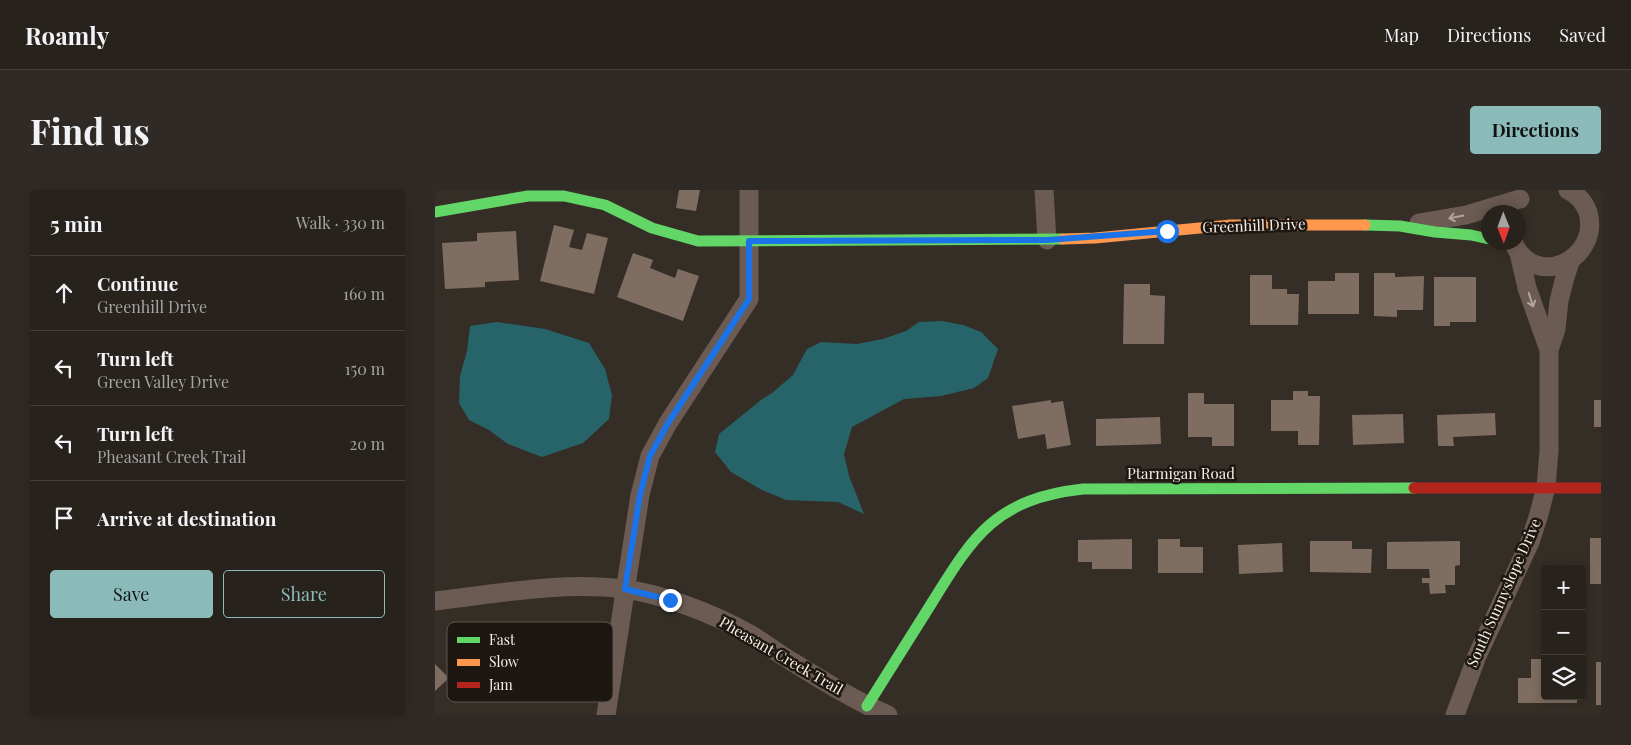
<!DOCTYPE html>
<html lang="en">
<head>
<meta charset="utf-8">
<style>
  :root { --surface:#28221d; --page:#302a26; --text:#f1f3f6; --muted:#a5a4a4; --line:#443f3b; --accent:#8bbbb9 }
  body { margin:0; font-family:"Playfair Display",serif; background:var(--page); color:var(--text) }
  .controls { position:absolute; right:15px; bottom:15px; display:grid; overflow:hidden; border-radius:5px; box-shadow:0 2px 12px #0003 }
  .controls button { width:45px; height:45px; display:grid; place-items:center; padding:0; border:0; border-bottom:1px solid var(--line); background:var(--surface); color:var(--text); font:25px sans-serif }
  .compass { position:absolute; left:1046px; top:15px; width:45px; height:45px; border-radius:50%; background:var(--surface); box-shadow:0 2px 12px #0003; rotate:179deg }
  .stop { position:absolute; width:15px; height:15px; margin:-11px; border:4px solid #1a73e8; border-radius:50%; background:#fff }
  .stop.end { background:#1a73e8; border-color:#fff; box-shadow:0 1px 5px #0008 }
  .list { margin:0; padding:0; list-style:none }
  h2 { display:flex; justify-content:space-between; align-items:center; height:65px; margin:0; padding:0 20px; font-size:21px }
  h2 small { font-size:16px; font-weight:400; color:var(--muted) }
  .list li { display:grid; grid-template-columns:32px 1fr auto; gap:15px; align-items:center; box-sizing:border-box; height:75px; padding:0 20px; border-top:1px solid var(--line) }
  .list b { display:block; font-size:19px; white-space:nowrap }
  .list p { margin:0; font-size:16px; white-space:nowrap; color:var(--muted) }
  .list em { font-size:16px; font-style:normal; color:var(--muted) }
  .actions { display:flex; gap:10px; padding:15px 20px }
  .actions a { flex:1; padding:11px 0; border:1px solid var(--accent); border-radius:5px; text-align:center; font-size:18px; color:var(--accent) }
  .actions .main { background:var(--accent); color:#111 }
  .icon { flex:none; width:28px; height:28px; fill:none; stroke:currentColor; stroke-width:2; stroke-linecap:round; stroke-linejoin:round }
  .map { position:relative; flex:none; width:1166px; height:525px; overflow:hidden; border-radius:5px }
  header { display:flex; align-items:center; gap:30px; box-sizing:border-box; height:70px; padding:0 25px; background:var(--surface); border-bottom:1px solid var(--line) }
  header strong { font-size:24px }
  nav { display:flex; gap:28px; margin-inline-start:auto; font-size:18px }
  .intro { display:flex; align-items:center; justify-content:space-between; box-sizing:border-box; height:120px; padding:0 30px }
  h1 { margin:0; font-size:35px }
  .button { padding:12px 22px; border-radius:5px; background:var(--accent); color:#111; font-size:18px; font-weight:700 }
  main { display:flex; gap:30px; padding:0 30px }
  aside { flex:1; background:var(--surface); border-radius:5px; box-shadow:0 2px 12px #0003 }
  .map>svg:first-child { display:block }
</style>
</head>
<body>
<header>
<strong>Roamly</strong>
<nav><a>Map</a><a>Directions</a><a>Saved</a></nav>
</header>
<div class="intro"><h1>Find us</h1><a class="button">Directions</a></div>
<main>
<aside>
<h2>5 min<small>Walk · 330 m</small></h2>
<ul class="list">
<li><svg class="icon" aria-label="ahead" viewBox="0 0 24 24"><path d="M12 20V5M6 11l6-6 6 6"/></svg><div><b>Continue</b><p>Greenhill Drive</p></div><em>160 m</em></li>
<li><svg class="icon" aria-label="left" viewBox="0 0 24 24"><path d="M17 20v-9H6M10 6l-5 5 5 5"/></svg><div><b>Turn left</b><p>Green Valley Drive</p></div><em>150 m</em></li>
<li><svg class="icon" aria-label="left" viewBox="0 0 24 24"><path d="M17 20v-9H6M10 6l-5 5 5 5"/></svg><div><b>Turn left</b><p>Pheasant Creek Trail</p></div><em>20 m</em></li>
<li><svg class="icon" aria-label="arrive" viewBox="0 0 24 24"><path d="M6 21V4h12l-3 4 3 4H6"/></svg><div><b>Arrive at destination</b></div></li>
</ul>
<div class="actions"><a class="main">Save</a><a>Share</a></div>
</aside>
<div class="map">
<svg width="1166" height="525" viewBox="0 0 1166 525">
  <rect width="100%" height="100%" fill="#352e27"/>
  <path fill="#26646a" d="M507 131 528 135 546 142 563 159 553 188 539 198 506 206 469 209 417 237 409 264 414 286 429 324 403 312 351 310 327 300 296 282 280 262 284 244 326 210 337 203 358 185 372 159 386 152 422 154 448 149 471 141 484 132Z
    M62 132 110 139 154 153 170 179 177 205 174 229 148 253 107 267 73 254 54 240 34 230 24 213 25 186 32 161 35 136Z"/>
  <path fill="#7f6d61" d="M244 0H265L261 21 241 18Z
    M119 35 139 40 134 57 147 60 152 43 173 48 159 104 105 91Z
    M81 41 84 90 50 92V97L10 99 7 53 42 51V43Z
    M198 63 218 70 215 78 240 88 243 79 264 86 248 131 182 107Z
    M900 83H924V124H873V91H900Z
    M939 83H960V87L989 86 988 120H962V127L939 126Z
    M815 85H837V99H852V104H864L863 135H815Z
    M999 87H1041V132H1015V136H999Z
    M689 94H715V105L730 106 729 154H688Z
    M858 201H873V206H885L884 255H863V241H836V210H858Z
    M753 203H769V214H799V256H777V247H753Z
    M616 210V213L628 211 636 255 612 259 610 244 583 249 577 216Z
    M1159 210H1166V237H1159Z
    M1060 223 1061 245 1018 247 1019 256H1003L1002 225Z
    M968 224 969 253 918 255 917 225Z
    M725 227 726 254 661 256V229Z
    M1155 348H1166V394H1155Z
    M697 349V379H657V372H643V350Z
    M723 349H745V357H768V383H723Z
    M875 351H917V359H937L936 383 875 382Z
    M1025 351V375L1020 376V395H1010L1011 403 995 404 994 393H987V388H995L994 379H952V352Z
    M847 353 848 382 804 384 803 355Z
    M1096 469H1110V506H1142V513H1083V488H1096Z
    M1161 472H1166V515H1161Z
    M0 474 14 488 0 501Z"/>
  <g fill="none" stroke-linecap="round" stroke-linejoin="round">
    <path stroke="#6b5b52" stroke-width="19" d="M609 0 612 50
      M984 33 1031 25 1085 9
      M1078 52C1099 101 1166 70 1153 22 1149 12 1142 4 1133 0
      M1084 63 1092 98 1114 160
      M0 411C62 404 126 391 189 399 228 404 278 424 313 443 325 450 336 458 348 466 382 487 416 509 453 525
      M171 525 205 305 215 266 233 233 314 109V0
      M1020 525 1042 466 1095 352 1104 324 1111 297 1114 261V160L1121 139 1124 111 1130 87 1135 72"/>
    <path stroke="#63d668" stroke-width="11" d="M0 22 93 6H129L170 15 217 38 263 51 628 49
      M930 35 965 36 1000 42 1036 45 1054 49
      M432 516C452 484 473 451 493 419 537 348 558 309 648 299L979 298"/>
    <path stroke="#ff974d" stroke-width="11" d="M628 49 660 48 796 35H930"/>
    <path stroke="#b3261e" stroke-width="11" d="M979 298H1166"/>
  </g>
  <defs><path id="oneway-shaft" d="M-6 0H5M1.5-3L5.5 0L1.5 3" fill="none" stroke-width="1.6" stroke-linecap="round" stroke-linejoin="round" transform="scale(1.25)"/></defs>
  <g stroke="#b0a49c">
    <use href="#oneway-shaft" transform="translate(1021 27) rotate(169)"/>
    <use href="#oneway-shaft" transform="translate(1096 110) rotate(72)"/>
  </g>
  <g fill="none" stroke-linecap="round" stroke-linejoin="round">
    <path stroke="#1a73e8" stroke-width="6" d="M235 410 190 399 205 305 215 266 233 233 314 109V51L612 50 732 41"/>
  </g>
  <g text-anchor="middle" stroke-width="5" stroke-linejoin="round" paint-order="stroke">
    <g font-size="15" fill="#f6ede5" stroke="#1d1711">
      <text transform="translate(819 36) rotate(-2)" y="5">Greenhill Drive</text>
      <text x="746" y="289">Ptarmigan Road</text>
      <text transform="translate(1069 403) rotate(-66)" y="5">South Sunnyslope Drive</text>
      <text transform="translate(346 466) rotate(30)" y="5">Pheasant Creek Trail</text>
    </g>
  </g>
  <rect x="12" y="432" width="166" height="80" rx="8" fill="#1d1711" stroke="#5e5751" stroke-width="1"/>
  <rect x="22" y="447" width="23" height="6" fill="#63d668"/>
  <rect x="22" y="469" width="23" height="7" fill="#ff974d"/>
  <rect x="22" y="492" width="23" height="6" fill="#b3261e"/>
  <g font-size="14" fill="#f6ede5">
    <text x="54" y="455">Fast</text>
    <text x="54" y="477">Slow</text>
    <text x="54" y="500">Jam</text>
  </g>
</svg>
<div class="controls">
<button>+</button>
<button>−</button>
<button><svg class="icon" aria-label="layers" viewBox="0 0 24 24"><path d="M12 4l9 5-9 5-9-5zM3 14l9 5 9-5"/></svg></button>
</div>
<svg class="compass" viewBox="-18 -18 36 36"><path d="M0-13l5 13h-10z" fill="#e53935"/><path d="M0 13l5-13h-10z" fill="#a5a4a4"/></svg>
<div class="stop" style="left:732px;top:41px"></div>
<div class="stop end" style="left:235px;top:410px"></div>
</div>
</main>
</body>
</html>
